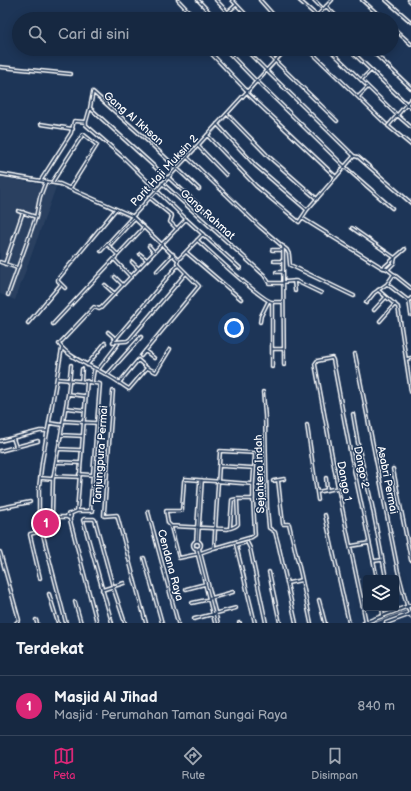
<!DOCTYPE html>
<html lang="id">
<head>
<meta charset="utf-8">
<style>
  :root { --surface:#162841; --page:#23344c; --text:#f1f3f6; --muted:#9ea6b1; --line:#35445a; --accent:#db2777 }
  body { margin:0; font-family:"Balsamiq Sans",sans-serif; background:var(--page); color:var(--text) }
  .controls { position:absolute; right:12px; bottom:12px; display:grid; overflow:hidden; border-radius:4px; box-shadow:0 2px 10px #0003 }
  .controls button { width:36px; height:36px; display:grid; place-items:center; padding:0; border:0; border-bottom:1px solid var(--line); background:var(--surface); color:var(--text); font:20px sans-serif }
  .you { position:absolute; left:234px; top:328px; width:14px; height:14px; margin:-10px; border:3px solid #fff; border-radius:50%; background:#1a73e8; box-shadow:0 0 0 6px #1a73e833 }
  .badge { display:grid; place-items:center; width:26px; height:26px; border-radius:50%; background:var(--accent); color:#fff; font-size:13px; font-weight:700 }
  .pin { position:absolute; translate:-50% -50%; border:2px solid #fff; box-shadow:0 1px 4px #0006 }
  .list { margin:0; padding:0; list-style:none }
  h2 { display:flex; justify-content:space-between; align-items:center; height:52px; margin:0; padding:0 16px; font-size:17px }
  h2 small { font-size:13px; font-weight:400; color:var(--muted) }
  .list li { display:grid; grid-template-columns:26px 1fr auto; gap:12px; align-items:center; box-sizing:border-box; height:60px; padding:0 16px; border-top:1px solid var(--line) }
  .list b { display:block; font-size:15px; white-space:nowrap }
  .list p { margin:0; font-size:13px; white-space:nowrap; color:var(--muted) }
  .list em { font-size:13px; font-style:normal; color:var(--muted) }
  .icon { flex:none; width:22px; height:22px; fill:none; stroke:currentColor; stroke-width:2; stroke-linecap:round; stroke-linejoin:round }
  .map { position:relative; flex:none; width:411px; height:623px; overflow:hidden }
  .search { position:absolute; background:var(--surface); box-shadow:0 2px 10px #0003; left:12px; right:12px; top:12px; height:44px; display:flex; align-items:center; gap:10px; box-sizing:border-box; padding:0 14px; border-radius:22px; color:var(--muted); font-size:15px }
  .sheet { height:112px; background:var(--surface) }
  nav { display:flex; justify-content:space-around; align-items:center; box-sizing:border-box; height:56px; border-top:1px solid var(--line); background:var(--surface); font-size:11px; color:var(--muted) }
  nav a { display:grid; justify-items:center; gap:2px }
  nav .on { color:var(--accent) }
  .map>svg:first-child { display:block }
</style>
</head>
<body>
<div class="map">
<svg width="411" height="623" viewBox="0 0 411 623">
  <rect width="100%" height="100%" fill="#1d3557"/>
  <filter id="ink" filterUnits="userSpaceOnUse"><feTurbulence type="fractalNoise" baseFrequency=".025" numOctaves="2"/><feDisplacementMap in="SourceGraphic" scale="8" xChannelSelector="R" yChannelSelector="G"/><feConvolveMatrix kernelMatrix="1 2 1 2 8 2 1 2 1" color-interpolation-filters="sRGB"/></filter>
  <g filter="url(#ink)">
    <path fill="#2a4161" d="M0 177 56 187 15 300 0 294Z"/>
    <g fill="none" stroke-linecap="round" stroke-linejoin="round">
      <path stroke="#a0aab8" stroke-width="1" d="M316 19 334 0
        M269 71 289 49
        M249 93 257 83
        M229 114 247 94
        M220 125 228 116
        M210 136 218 127
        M190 157 207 138
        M179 168 188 159
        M0 176 62 186 132 219 178 170
        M374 623 411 609"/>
      <defs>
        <path id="minor" d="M178 0 196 19
          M198 0 216 19
          M216 0 234 19
          M232 0 250 19
          M260 0 277 19
          M299 0 317 16
          M314 0 323 9
          M362 0 383 19
          M386 0 411 22
          M409 0 411 2
          M326 6 339 19
          M228 12 236 5
          M314 19 332 0
          M392 27 411 44
          M207 49 248 92
          M225 49 257 82
          M245 49 267 71 354 156 358 157 411 203
          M263 49 337 121
          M278 49 283 53
          M308 49 386 124
          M329 49 397 115 411 127
          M349 49 411 108
          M370 49 411 88
          M0 67 71 74
          M361 80 371 70
          M258 82 345 167 392 208
          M93 92 151 144 199 189
          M247 93 336 177
          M358 97 368 87
          M411 99 388 126 411 145
          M90 108 167 178
          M227 114 268 156 317 199
          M86 122 90 108 93 92
          M41 124 73 129
          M217 124 255 165 307 210
          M207 135 256 186 299 222 307 210 354 156
          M198 146 226 175
          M187 157 259 226 287 250 289 254 290 265 354 296
          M0 174 60 184 132 216 178 260 203 234
          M168 177 211 217
          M41 180 71 133 74 121 86 122V125L124 158 186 219 240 268
          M53 181 83 134 97 145 70 188
          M162 183 264 275 269 283H283
          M149 197 172 216 170 222 177 229
          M18 211 36 217
          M302 218 381 267 387 269 411 288
          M352 228 395 258 394 263 388 269
          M197 240C209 251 261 300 272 302
          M111 244 134 219
          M108 245 118 255
          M149 246 154 252
          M283 246 284 365
          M272 250H282
          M101 251 286 49
          M186 252 241 299
          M140 254 147 260
          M114 259 131 277
          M274 261H282
          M0 262 17 268
          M132 262 138 268
          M5 264 23 212
          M383 268 405 249
          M157 271 173 254
          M276 272H282
          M394 274 387 284 409 301
          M115 277 123 285
          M294 281 295 291
          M283 282 296 281 321 293
          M61 284 65 288
          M105 285 115 294
          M8 295 36 217 40 197 46 181
          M386 297 398 307 411 392
          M411 298 409 301 411 315
          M366 303 374 293 387 284
          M374 310 386 297 378 290
          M380 321 395 304
          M260 322 261 316 268 302
          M28 323 61 284 58 281V279L116 209
          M53 324 144 227
          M108 332 116 339
          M113 342 127 341 130 339 186 273
          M113 342 177 266
          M62 348 42 462 39 487V516L40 517H68
          M272 349H283
          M145 351 154 358
          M355 354 398 571 407 606 411 617
          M141 356 199 286 178 265 177 263 178 260
          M406 359 411 358
          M87 365 105 343
          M272 367V302H283
          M147 368 156 372 170 349
          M98 370 118 344
          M107 375 141 337
          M58 379 81 381 100 384 90 511
          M81 381 82 369
          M92 382 94 370
          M119 383 138 360 147 368 129 389C121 384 115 379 107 375 92 366 69 358 59 344L94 307 99 309 101 308 186 219
          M113 391 104 514V516L117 515 146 623
          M263 392 265 416 267 507 269 528 275 532 278 543 296 623
          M68 394 85 396
          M66 408 84 410
          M353 414 359 449
          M64 421 96 423
          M49 423 63 425
          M307 425 318 500
          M61 435 82 436
          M13 438 16 447
          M0 441 40 431H47
          M58 449 81 450
          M0 451 38 441
          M350 451 359 449 372 505 386 578
          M56 462 80 463
          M220 466 254 468
          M393 469 411 560
          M79 474 93 475
          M54 476 79 477
          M40 478 53 479
          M326 478 327 490
          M278 480 283 524H289L301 575 311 623
          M273 481 284 479
          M253 484 255 453 220 451 214 548 252 537 255 535 253 500
          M317 492 338 488
          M0 508 30 502
          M77 511H93
          M148 511 178 623
          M67 516a2 2 0 1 1 4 0a2 2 0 1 1-4 0Z
          M70 514 77 511 87 381
          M325 515 349 623
          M52 516 53 479 68 394 71 365
          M70 517V520L97 623
          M42 526 43 531
          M171 527 179 558 198 554
          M230 528 232 500 237 499H253V484L185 479 184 481 182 510 180 511H166L168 523 171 526 227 529C231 528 236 527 238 524L237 499
          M196 541 200 481
          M198 541 202 480
          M193 545a4 4 0 1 1 8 0a4 4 0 1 1-8 0Z
          M351 546 369 543
          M196 548 215 623
          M199 548 218 623
          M0 552 19 620 16 623
          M200 553 214 548
          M144 558 162 623
          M374 561 382 560
          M269 572 280 623
          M40 578 30 535V534L42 531 66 623
          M288 583 302 580
          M186 589 205 584
          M102 590 124 583
          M49 594 58 623
          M211 598 233 592
          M319 600 325 623
          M75 602 81 623
          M192 603 210 599
          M382 608 383 616
          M392 608 393 612
          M194 619 236 608
          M36 620 37 623
          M366 622 338 488 315 364 317 361 332 358 333 360 350 451 377 578
          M112 623 83 520 84 519H94L95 520 113 587 125 623
          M239 623H240
          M255 623 236 545 247 542 250 548 266 623"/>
        <path id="tertiary" d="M364 623 411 605
          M386 623 411 614"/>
      </defs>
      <use href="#minor" stroke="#fff" stroke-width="4.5"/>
      <use href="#tertiary" stroke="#fff" stroke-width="5"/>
      <use href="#minor" stroke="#1d3557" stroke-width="1.5"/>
      <use href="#tertiary" stroke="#1d3557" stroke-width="2"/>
    </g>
  </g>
  <g text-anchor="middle" stroke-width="3" stroke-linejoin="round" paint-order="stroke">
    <g font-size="11" fill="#fff" stroke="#1d3557">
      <text transform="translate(134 118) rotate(41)" y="4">Gang Al Ikhsan</text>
      <text transform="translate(164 170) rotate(-47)" y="4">Parit Haji Muksin 2</text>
      <text transform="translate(208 214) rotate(42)" y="4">Gang Rahmat</text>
      <text transform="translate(100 455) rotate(-86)" y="4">Tanjungpura Permai</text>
      <text transform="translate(362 467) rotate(79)" y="4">Dango 2</text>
      <text transform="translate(259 474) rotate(-92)" y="4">Sejahtera Indah</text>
      <text transform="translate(388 480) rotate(79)" y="4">Asabri Permai</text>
      <text transform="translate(345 481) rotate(79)" y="4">Dango 1</text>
      <text transform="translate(171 565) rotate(75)" y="4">Cendana Raya</text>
    </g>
  </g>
</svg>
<div class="controls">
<button><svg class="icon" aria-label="layers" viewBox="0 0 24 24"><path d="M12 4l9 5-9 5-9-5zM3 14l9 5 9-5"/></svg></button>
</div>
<div class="you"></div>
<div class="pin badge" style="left:46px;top:523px">1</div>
<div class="search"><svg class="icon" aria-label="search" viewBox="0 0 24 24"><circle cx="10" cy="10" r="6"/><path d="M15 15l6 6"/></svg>Cari di sini</div>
</div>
<section class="sheet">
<h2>Terdekat<small></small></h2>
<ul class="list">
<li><span class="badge">1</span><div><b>Masjid Al Jihad</b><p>Masjid · Perumahan Taman Sungai Raya</p></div><em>840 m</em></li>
</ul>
</section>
<nav>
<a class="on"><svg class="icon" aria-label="map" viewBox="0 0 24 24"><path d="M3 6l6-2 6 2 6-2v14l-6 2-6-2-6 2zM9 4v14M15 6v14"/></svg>Peta</a>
<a><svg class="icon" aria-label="directions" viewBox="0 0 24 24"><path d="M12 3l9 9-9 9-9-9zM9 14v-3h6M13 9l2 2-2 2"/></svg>Rute</a>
<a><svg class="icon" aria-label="saved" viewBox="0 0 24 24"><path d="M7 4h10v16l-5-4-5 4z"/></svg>Disimpan</a>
</nav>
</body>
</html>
